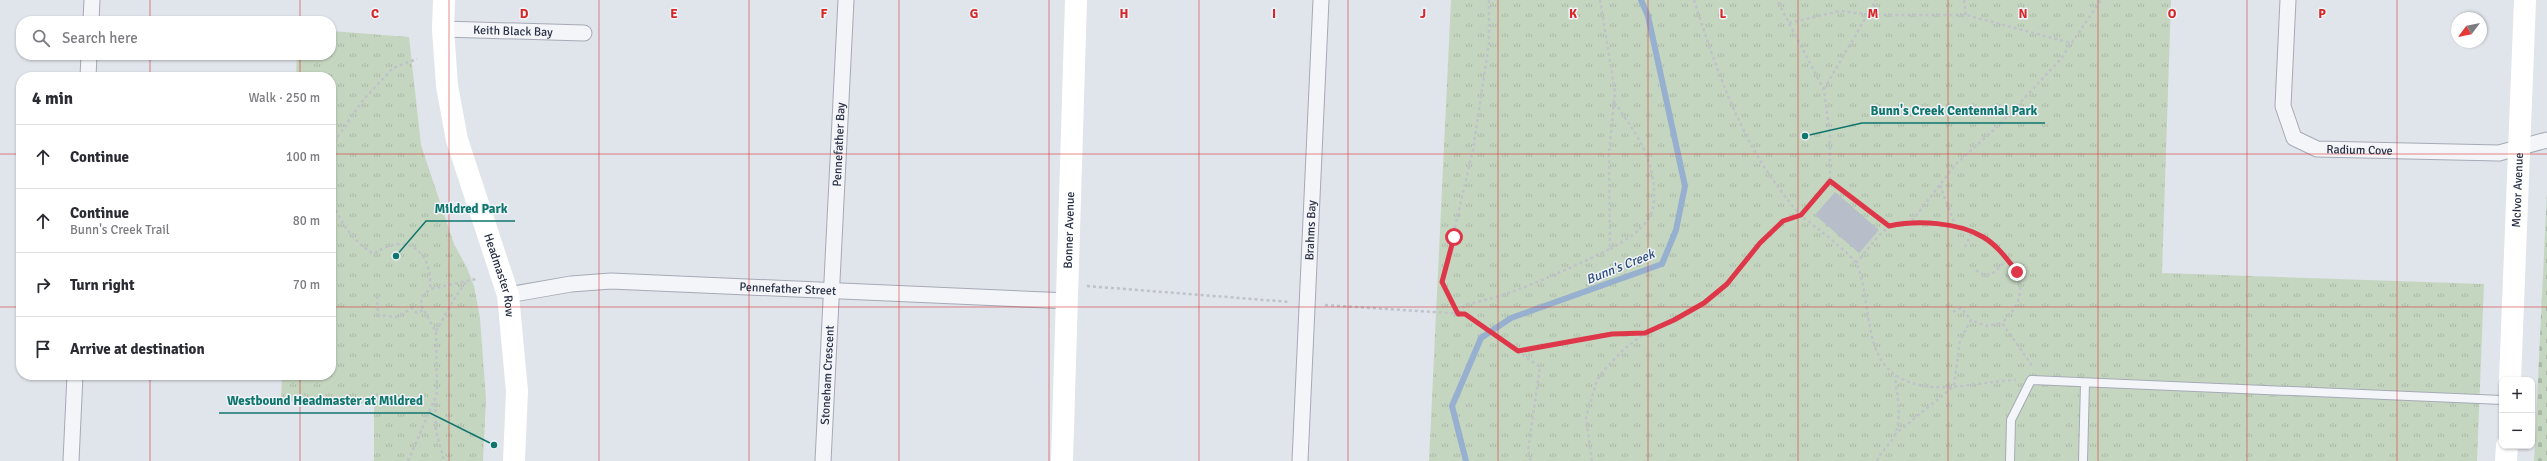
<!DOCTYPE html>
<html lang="en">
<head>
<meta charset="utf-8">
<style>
  :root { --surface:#fff; --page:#f7f7f7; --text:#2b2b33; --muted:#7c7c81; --line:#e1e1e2 }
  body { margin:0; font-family:Signika,sans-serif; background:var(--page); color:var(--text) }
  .controls { position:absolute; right:12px; bottom:12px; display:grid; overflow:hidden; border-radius:8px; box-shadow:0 1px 3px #0004 }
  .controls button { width:36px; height:36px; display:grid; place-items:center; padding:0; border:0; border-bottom:1px solid var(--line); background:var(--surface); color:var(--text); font:20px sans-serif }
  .compass { position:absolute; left:2451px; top:12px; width:36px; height:36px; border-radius:50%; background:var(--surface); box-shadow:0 1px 3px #0004; rotate:238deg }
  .stop { position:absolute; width:12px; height:12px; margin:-9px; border:3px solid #de3749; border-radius:50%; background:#fff }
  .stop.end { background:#de3749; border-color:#fff; box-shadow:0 1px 4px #0008 }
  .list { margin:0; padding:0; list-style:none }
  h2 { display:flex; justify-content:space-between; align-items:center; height:52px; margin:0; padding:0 16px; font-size:17px }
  h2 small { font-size:13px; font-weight:400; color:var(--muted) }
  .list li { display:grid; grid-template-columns:26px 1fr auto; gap:12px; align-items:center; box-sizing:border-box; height:64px; padding:0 16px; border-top:1px solid var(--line) }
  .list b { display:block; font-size:15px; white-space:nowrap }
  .list p { margin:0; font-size:13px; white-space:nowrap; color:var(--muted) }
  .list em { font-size:13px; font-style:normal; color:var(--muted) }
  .icon { flex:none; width:22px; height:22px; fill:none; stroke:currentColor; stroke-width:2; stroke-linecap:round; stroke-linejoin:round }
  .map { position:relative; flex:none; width:2547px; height:461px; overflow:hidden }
  .search { position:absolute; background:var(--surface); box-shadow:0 1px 3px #0004; left:16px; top:16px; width:320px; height:44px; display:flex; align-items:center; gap:10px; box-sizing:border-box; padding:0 14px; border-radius:16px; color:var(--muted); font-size:15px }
  .panel { position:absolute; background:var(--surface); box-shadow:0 1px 3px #0004; left:16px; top:72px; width:320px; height:308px; border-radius:16px }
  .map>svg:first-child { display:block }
</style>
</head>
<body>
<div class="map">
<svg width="2547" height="461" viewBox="0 0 2547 461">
  <defs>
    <pattern id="grass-tufts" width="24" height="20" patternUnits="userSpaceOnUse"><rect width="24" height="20" fill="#c5d6c0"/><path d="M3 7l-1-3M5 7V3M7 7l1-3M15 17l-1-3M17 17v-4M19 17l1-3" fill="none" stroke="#a9b8a6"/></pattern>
    <pattern id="cemetery-stones" width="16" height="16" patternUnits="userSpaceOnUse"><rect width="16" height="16" fill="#c5d6c0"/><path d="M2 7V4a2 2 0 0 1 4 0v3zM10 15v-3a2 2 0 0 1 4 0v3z" fill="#a9b8a6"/></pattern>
  </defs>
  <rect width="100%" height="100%" fill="#e0e4eb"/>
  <path fill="url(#grass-tufts)" d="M1451 0H2171L2162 273 2484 284 2477 461H1429Z
    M331 31 409 37 421 145 454 244 467 268 474 286 480 318 486 399 483 461H374V404L281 401 282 375H331V77H296L297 55H331Z"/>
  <path fill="url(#cemetery-stones)" d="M2547 192V461H2534Z"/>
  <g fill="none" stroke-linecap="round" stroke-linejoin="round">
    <path stroke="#97b0cf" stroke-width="6" d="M1466 461 1452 406 1481 338 1511 318 1662 264 1676 230 1685 186 1648 16 1641 0"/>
  </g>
  <path fill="#b7bdc9" d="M1835 192 1879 230 1859 253 1815 215Z"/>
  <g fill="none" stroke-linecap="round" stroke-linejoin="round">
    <defs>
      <path id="lane" d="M2010 461 2011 420 2031 380 2502 400
        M2083 461 2085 383"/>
      <g id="street">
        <path id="s1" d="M2288 0 2283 106 2294 138 2317 149 2499 153 2547 140"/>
        <path d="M91 21 92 0"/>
        <path id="s2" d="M443 29 584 33"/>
        <path d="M88 77 89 55"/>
        <path id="s3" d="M508 295 571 284 611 281 1069 301"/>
        <path d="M71 461 75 375"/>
        <path id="s4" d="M823 461 846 0"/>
        <path id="s5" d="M1300 461 1321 0"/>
      </g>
    </defs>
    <use href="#lane" stroke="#a5aab6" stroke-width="10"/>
    <use href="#street" stroke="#a5aab6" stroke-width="17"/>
    <path stroke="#bfc2c9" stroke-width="2.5" stroke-dasharray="3 3" stroke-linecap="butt" d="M1489 0V43L1473 150 1442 282 1458 314 1466 304C1508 298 1570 268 1610 249L1609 154 1615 92 1600 0
      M1694 0C1713 60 1738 133 1776 184 1784 195 1793 208 1803 217 1814 226 1853 255 1857 265 1871 297 1863 356 1897 376 1932 398 1978 381 2016 380
      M1964 0 1966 15
      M1789 23 1840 11 1875 15H1966L2071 43
      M1824 89 1876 0
      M331 147 363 100 393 68 417 59
      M1830 181 1889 226
      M1940 185 1956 228
      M331 199C341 223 352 241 374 254 407 230 433 252 430 289L476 279
      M1912 221 1955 165 2000 124 2060 60 2101 0
      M1965 247 1972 233
      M1610 249C1624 241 1642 231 1650 216 1654 209 1654 199 1654 191 1653 156 1634 130 1614 102
      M1856 263C1866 252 1877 235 1889 227 1897 221 1915 222 1925 223 1943 225 1963 228 1981 236 1990 239 1999 250 2006 258 2026 283 2025 300 2002 323
      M1976 270 1984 275 1992 274 2007 260
      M1087 286 1290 302
      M377 296 378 315 397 317 412 308 417 313 423 310
      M1325 305 1465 314 1540 367 1528 451 1531 461
      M1953 312 1961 308 1971 320
      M436 331 456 296 467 281
      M1519 351 1612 335 1644 333
      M435 403 436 431 444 461
      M1894 435 1954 386 1960 340 1971 320 1986 326 2002 323 2031 364V368
      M408 461 437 394 436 332 421 305 422 297 430 289
      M1592 461 1586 418 1597 380 1606 368 1624 349 1645 333 1704 303 1727 284 1760 243 1783 221 1801 215 1830 181V136L1824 90 1777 0
      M1877 461C1881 451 1890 445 1895 435 1902 417 1897 394 1895 376"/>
    <use href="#lane" stroke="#f4f5f8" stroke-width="8"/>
    <use href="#street" stroke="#f4f5f8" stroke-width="15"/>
    <g stroke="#fff" stroke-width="22">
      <path id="s6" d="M444 0 443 29 447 86 457 140 508 295 517 391 514 461"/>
      <path id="s7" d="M2510 380 2525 0"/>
      <path id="s8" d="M1062 461 1076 0"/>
      <path d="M2506 461 2507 446"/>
    </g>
  </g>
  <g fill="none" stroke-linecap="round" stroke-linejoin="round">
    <path stroke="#de3749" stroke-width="5" d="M1454 237 1442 282 1458 314H1465L1518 351 1612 334 1645 333 1674 320 1704 303 1727 284 1760 243 1783 221 1801 215 1830 181 1889 226C1917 220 1958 222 1983 237 1997 245 2007 259 2017 272"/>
  </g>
  <path fill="none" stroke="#d62828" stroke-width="1" stroke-opacity="0.55" d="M150 0V21M300 0V21M449 0V461M599 0V461M749 0V461M899 0V461M1049 0V461M1199 0V461M1348 0V461M1498 0V461M1648 0V461M1798 0V461M1948 0V461M2098 0V461M2247 0V461M2397 0V461M150 55V77M300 55V77M0 154H21M331 154H2547M0 307H21M331 307H2547M150 375V461M300 375V461"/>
  <g text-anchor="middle" stroke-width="3" stroke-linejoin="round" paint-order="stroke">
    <g font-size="12" fill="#273044" stroke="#f0f3f8">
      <text dy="4" stroke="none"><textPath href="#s2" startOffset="70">Keith Black Bay</textPath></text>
      <text dy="4" stroke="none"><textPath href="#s4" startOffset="317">Pennefather Bay</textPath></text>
      <text dy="4" stroke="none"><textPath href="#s1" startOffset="208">Radium Cove</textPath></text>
      <text dy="4" stroke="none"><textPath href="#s7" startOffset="190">McIvor Avenue</textPath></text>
      <text dy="4" stroke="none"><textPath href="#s8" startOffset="231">Bonner Avenue</textPath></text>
      <text dy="4" stroke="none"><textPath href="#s5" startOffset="231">Brahms Bay</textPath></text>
      <text dy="4" stroke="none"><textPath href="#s6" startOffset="283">Headmaster Row</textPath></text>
      <text dy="4" stroke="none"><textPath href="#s3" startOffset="281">Pennefather Street</textPath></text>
      <text dy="4" stroke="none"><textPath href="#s4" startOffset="86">Stoneham Crescent</textPath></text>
    </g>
    <g font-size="13" font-style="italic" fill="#2c4d7d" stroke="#f0f3f8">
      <text transform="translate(1620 266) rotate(-22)" y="5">Bunn's Creek</text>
    </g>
  </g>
  <g font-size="13" text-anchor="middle" font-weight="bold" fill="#d62828" stroke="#f0f3f8" stroke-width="3" stroke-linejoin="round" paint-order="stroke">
    <text x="375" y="18">C</text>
    <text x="524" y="18">D</text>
    <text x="674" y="18">E</text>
    <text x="824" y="18">F</text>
    <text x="974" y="18">G</text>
    <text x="1124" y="18">H</text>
    <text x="1274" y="18">I</text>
    <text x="1423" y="18">J</text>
    <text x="1573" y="18">K</text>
    <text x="1723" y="18">L</text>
    <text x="1873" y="18">M</text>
    <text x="2023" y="18">N</text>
    <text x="2172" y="18">O</text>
    <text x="2322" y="18">P</text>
  </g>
  <path fill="none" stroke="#0f766e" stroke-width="1.5" d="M1805 136L1862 123H2045M396 256L426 221H515M494 445L430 413H219"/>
  <g fill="#0f766e" stroke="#f0f3f8" stroke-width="1.5">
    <circle cx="1805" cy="136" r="4"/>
    <circle cx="396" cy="256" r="4"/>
    <circle cx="494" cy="445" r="4"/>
  </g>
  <g font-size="13" text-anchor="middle" font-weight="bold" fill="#0f766e" stroke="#f0f3f8" stroke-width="3" stroke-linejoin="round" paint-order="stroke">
    <text x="1954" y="115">Bunn's Creek Centennial Park</text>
    <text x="471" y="213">Mildred Park</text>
    <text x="325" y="405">Westbound Headmaster at Mildred</text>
  </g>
</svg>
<div class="controls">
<button>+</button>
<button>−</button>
</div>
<svg class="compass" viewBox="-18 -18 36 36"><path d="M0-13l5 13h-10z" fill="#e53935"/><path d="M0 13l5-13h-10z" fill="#7c7c81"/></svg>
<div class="stop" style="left:1454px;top:237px"></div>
<div class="stop end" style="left:2017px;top:272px"></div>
<div class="search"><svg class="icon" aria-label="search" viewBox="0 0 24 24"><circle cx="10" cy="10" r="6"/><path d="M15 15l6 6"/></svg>Search here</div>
<section class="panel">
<h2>4 min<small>Walk · 250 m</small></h2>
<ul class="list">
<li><svg class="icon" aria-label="ahead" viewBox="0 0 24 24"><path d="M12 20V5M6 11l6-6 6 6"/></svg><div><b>Continue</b></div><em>100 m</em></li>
<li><svg class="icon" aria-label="ahead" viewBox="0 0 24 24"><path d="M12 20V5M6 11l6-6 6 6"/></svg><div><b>Continue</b><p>Bunn's Creek Trail</p></div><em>80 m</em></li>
<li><svg class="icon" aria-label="right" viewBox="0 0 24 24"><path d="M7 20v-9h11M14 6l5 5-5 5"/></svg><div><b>Turn right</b></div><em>70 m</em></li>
<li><svg class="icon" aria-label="arrive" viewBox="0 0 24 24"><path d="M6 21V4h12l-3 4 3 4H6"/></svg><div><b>Arrive at destination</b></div></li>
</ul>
</section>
</div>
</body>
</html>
